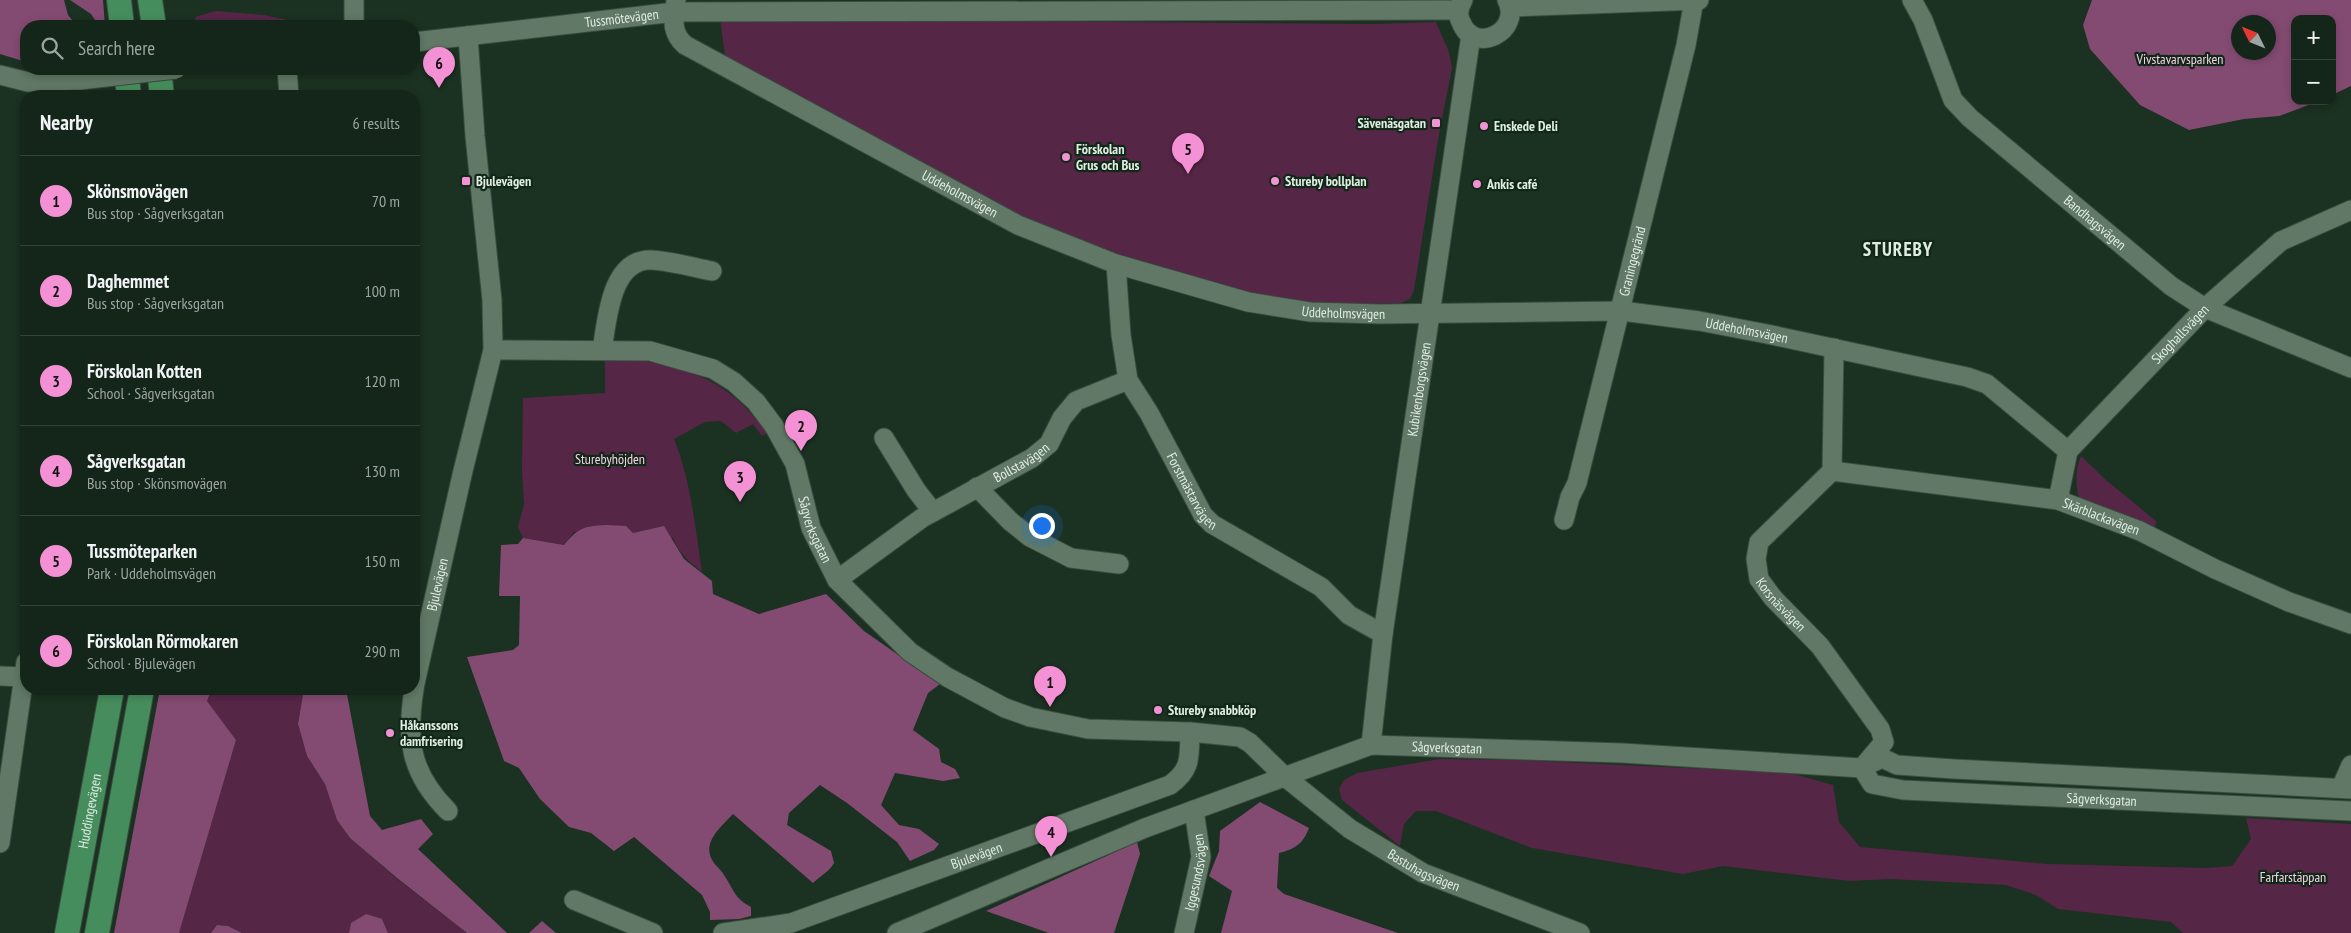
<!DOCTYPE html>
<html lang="en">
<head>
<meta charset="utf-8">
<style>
  :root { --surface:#142519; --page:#1d2d22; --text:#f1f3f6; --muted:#9da5a2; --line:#334238; --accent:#f491d4 }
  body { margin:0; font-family:"PT Sans Narrow",sans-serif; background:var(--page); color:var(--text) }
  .controls { position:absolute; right:15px; top:15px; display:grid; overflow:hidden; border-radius:10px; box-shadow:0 2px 8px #0003 }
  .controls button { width:45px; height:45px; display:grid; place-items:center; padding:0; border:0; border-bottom:1px solid var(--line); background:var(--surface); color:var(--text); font:25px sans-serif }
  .compass { position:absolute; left:2231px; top:15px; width:45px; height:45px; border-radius:50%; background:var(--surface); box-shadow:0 2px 8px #0003; rotate:313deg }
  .you { position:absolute; left:1041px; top:525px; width:18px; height:18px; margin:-12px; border:4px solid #fff; border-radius:50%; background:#1a73e8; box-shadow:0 0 0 8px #1a73e833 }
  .badge { display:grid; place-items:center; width:32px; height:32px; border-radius:50%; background:var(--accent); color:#111; font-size:16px; font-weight:700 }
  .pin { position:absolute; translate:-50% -41px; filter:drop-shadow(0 1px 2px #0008) }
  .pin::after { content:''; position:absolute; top:26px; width:18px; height:15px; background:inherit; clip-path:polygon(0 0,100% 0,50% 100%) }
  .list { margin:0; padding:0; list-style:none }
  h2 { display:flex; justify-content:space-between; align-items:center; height:65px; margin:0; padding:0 20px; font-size:21px }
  h2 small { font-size:16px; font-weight:400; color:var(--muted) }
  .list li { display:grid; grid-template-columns:32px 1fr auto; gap:15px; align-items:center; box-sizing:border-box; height:90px; padding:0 20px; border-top:1px solid var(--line) }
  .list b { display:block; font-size:19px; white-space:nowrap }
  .list p { margin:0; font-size:16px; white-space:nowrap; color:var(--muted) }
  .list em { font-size:16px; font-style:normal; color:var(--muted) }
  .icon { flex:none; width:28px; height:28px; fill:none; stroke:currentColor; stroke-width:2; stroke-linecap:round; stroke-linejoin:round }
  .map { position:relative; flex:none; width:2351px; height:933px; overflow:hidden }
  .search { position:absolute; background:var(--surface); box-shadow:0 2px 8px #0003; left:20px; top:20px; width:400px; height:55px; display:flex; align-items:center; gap:12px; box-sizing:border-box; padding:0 18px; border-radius:20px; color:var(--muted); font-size:19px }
  .panel { position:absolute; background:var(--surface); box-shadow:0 2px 8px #0003; left:20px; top:90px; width:400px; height:605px; border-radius:20px }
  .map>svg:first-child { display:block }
</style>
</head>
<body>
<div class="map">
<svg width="2351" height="933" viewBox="0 0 2351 933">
  <rect width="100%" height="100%" fill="#1b3121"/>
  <path fill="#562647" d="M216 11 264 15 314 26H197L195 17Z
    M720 19 1375 24 1436 22 1449 52 1452 68 1439 134 1414 290 1410 299 1401 303 1313 304 1252 295 1093 247 1016 214 745 67 725 55Z
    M605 356C675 364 724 372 767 433L762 436 753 424 736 433 721 421 705 422 674 439C690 477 696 531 702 572 689 561 680 555 673 538L650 529 633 533 574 532 564 545 523 538 518 527 524 504 522 470 523 398 605 393Z
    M2081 456 2106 480 2156 521 2154 537 2080 504C2076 487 2074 472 2081 456Z
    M212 689H304L298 724 307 756 325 784 337 820 350 838 396 878 467 933H388L382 919 351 923 349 933H242L228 926 217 925 211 933H179L236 740 207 701Z
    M1440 759 1517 760 1790 773 1833 785 1839 822 1860 847 2048 864 2206 868 2232 866 2251 839 2246 818 2351 824V933H2183L2171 922 2058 909 2036 895 2006 885 1891 879 1849 881 1723 866 1683 874 1532 848 1436 811H1416L1404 824 1400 846 1342 800 1339 789 1344 780 1357 773Z"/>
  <path fill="#844b72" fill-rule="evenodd" d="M0 0H64L68 15 77 26H26V62L0 54Z
    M70 0H103L105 26H99L91 14Z
    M2092 0H2351V86L2332 95V19H2295V101H2319L2279 116 2244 119 2189 130 2140 105 2090 49 2083 25ZM2238 22H2268V52H2238Z
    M606 525 626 526 633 533 664 526 684 559 712 581 713 594 759 614 826 594 864 631 940 684 928 693 913 730 939 749 941 762 955 769 960 778 943 781 895 773 881 805 899 825 919 829 939 844 934 850 910 861 897 842 847 803 820 785 789 813 787 825 831 851 834 863C829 872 820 876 813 883L733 814C720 828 700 844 714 863 717 867 722 871 724 875 734 890 734 898 751 907V916L739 919 710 920V912L702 895 634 837 614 851 591 833 569 827 540 799 519 768 504 761 467 657 513 650 519 645 520 596H499L501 545 518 544 523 538 564 545C578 528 584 526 606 525Z
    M160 689H212L207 701 236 740 179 933H114Z
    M304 689H346L370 816 382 830 421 819 433 834 418 849 507 933H467L397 878 350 838 337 820 325 784 307 756 298 724Z
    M1260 802 1309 828C1303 844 1295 849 1279 853L1277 888 1284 894 1398 933H1221L1232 891 1209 876 1219 851 1220 831Z
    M1137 842 1140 854 1114 933H1049L986 911Z
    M366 914 382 919 388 933H349L351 923Z
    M542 921 556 933H529Z
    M217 925 228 926 242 933H211Z"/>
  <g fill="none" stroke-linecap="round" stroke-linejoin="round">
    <defs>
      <g id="minor">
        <path id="s1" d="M676 0C674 18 670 32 685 45L1018 225 1116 264 1248 302 1310 312 1380 314 1622 311 1699 321 1767 334 1967 377 1987 384 2068 451"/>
        <path d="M1463 0C1459 7 1457 15 1461 22 1474 56 1523 31 1507 0"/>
        <path id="s2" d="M1912 0 1923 20 1953 100 1970 118 2171 286 2205 308 2351 368"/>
        <path d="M1510 7 1699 0"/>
        <path d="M354 26V0"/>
        <path id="s3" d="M414 42 675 12 1459 10"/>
        <path d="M287 69 289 96"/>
        <path d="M0 75 28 82 80 80"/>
        <path id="s4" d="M1116 264 1121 335 1128 380 1149 413 1203 515 1212 524 1321 587 1349 615 1383 634"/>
        <path id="s5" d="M1834 348 1832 471 1759 542 1756 559 1759 579 1773 598 1820 646 1880 729 1884 742 1862 768"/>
        <path id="s6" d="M493 350 650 351 713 369 734 382 756 402 774 426 795 464 811 528 837 580 910 652 947 677 1005 708 1030 717 1088 729 1190 732 1240 737 1250 743 1284 776 1350 829 1423 873 1580 933"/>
        <path d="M602 350C607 322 610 259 651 260 671 261 692 267 712 271"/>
        <path d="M884 438 916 490 933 512"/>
        <path id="s7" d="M1832 471 2058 500 2140 531 2215 569 2289 602 2351 624"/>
        <path d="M977 487 1010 521 1030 537 1071 558 1119 564"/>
        <path id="s8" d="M2058 500 2068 451 2205 308 2281 241 2351 210"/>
        <path id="s9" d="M1564 520 1570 497 1577 483 1686 45 1694 0"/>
        <path id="s10" d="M837 580 922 518 1032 458 1049 444 1062 418 1076 401 1128 380"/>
        <path d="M0 676 24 677"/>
        <path id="s11" d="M414 688 462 475 493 350 492 300 475 136 468 36"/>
        <path d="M414 689C406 740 410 773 448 811"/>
        <path id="s12" d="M1371 745 1383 634 1471 35"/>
        <path d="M1863 767 1882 758 1897 765 1954 769 2351 789"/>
        <path d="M2341 788 2351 765"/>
        <path d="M0 843 26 662"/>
        <path d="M574 900 653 933"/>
        <path id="s13" d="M723 933 791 923 1170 785C1192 769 1189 757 1190 732"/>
        <path id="s14" d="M897 933 1145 828 1371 745 1622 753 1862 768 1872 784 1903 790 2351 811"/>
        <path id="s15" d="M1184 933 1201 857 1194 810"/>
      </g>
      <g id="major">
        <path d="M119 0 122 26"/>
        <path d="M150 0 154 26"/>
        <path d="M126 69 129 96"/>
        <path d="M159 69 162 96"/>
        <path id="s16" d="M67 933 112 689"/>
        <path d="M97 933 142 689"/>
      </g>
    </defs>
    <use href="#minor" stroke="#394c3e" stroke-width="21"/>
    <use href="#major" stroke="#394c3e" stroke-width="26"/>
    <use href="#minor" stroke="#607865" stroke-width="19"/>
    <use href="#major" stroke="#468d5d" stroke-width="24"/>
    <defs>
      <path id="minor-bridge" d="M80 80 176 69"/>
    </defs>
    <use href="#minor-bridge" stroke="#394c3e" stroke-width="21" stroke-linecap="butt"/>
    <use href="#minor-bridge" stroke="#607865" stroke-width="19"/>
  </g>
  <g fill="#f491d4" stroke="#112717" stroke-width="2">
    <rect x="1431" y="118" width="10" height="10" rx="2.5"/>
    <circle cx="1484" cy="126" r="5"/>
    <circle cx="1066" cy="157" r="5"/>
    <rect x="461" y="176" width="10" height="10" rx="2.5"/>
    <circle cx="1275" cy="181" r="5"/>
    <circle cx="1477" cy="184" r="5"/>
    <circle cx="1158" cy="710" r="5"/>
    <circle cx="390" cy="733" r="5"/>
  </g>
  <g text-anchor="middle" stroke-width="4.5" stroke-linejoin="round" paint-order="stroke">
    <g font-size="14" fill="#e0ede2" stroke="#112717">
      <text dy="5" stroke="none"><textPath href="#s3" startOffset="209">Tussmötevägen</textPath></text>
      <text dy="5" stroke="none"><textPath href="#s1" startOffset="361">Uddeholmsvägen</textPath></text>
      <text dy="5" stroke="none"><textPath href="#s2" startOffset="296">Bandhagsvägen</textPath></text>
      <text dy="5" stroke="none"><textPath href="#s9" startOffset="268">Graningegränd</textPath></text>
      <text dy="5" stroke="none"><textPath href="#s1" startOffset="766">Uddeholmsvägen</textPath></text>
      <text dy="5" stroke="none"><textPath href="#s1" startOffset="1171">Uddeholmsvägen</textPath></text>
      <text dy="5" stroke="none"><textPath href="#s8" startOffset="212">Skoghallsvägen</textPath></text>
      <text dy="5" stroke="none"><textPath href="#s12" startOffset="359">Kubikenborgsvägen</textPath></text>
      <text dy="5" stroke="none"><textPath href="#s10" startOffset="219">Bollstavägen</textPath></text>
      <text dy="5" stroke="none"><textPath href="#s4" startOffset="245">Forstmästarvägen</textPath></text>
      <text dy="5" stroke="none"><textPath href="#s7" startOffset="274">Skärblackavägen</textPath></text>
      <text dy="5" stroke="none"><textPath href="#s6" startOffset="419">Sågverksgatan</textPath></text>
      <text dy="5" stroke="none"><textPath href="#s11" startOffset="106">Bjulevägen</textPath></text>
      <text dy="5" stroke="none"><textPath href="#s5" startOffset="296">Korsnäsvägen</textPath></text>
      <text dy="5" stroke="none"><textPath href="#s14" startOffset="586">Sågverksgatan</textPath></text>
      <text dy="5" stroke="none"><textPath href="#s14" startOffset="1251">Sågverksgatan</textPath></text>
      <text dy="5" stroke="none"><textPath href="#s16" startOffset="124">Huddingevägen</textPath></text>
      <text dy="5" stroke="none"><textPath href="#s13" startOffset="266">Bjulevägen</textPath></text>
      <text dy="5" stroke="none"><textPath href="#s6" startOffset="1154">Bastuhagsvägen</textPath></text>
      <text dy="5" stroke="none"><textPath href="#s15" startOffset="62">Iggesundsvägen</textPath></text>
    </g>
    <g font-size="14" fill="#f6d2e8" stroke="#112717">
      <text x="2180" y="64">Vivstavarvsparken</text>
      <text x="610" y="464">Sturebyhöjden</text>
      <text x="2293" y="882">Farfarstäppan</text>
    </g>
    <g font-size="14" font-weight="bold" fill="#e0ede2" stroke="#112717" text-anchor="start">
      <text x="1426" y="128" text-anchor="end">Sävenäsgatan</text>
      <text x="1494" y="131">Enskede Deli</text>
      <text x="1076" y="154">Förskolan<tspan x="1076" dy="16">Grus och Bus</tspan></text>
      <text x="476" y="186">Bjulevägen</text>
      <text x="1285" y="186">Stureby bollplan</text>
      <text x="1487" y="189">Ankis café</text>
      <text x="1168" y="715">Stureby snabbköp</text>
      <text x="400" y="730">Håkanssons<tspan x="400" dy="16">damfrisering</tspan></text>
    </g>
    <g font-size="19" font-weight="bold" letter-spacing="1" fill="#e0ede2" stroke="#112717">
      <text x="1898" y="256">STUREBY</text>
    </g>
  </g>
</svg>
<div class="controls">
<button>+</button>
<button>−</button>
</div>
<svg class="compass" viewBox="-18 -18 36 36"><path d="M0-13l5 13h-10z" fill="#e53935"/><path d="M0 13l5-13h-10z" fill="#9da5a2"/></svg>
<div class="you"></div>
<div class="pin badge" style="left:1050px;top:707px">1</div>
<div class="pin badge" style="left:801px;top:451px">2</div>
<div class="pin badge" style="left:740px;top:502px">3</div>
<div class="pin badge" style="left:1051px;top:857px">4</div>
<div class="pin badge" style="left:1188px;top:174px">5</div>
<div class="pin badge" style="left:439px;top:88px">6</div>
<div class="search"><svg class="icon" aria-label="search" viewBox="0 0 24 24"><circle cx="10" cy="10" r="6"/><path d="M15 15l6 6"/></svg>Search here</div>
<section class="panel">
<h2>Nearby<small>6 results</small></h2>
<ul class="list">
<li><span class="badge">1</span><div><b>Skönsmovägen</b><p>Bus stop · Sågverksgatan</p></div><em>70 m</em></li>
<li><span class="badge">2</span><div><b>Daghemmet</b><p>Bus stop · Sågverksgatan</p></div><em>100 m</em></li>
<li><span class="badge">3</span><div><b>Förskolan Kotten</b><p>School · Sågverksgatan</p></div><em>120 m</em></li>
<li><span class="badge">4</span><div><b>Sågverksgatan</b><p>Bus stop · Skönsmovägen</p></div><em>130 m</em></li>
<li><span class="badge">5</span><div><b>Tussmöteparken</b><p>Park · Uddeholmsvägen</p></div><em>150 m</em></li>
<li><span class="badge">6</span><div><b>Förskolan Rörmokaren</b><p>School · Bjulevägen</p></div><em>290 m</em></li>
</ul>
</section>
</div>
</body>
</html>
